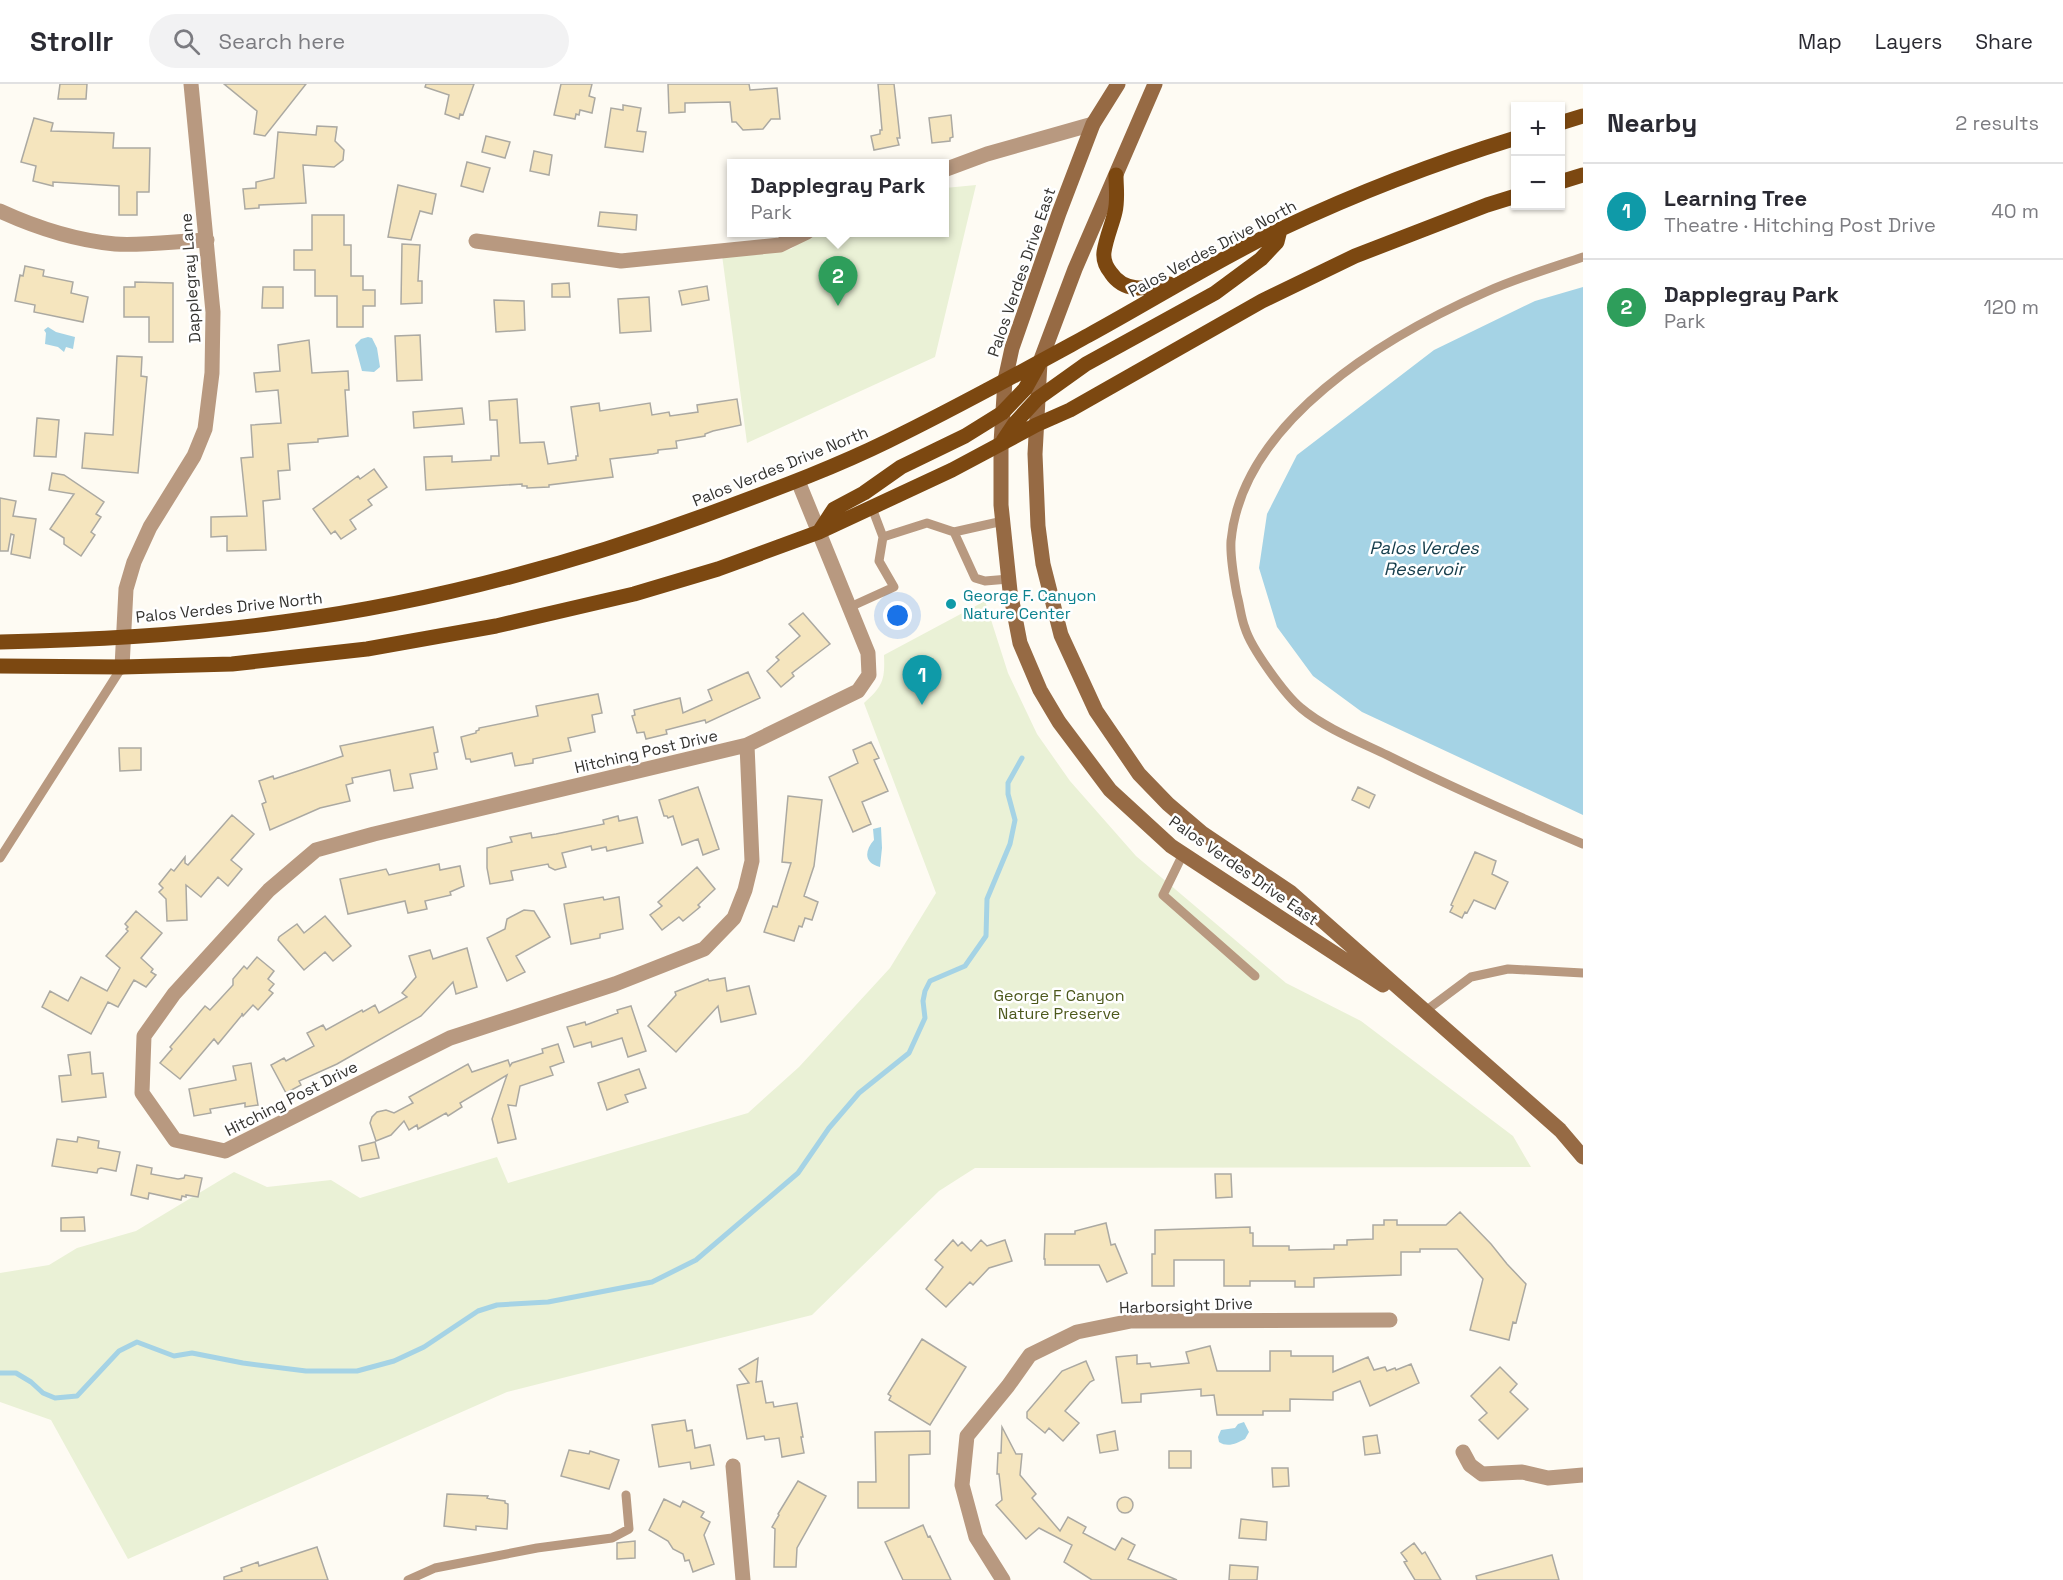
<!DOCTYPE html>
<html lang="en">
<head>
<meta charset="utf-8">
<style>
  :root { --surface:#fff; --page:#f2f2f3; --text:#2b2b33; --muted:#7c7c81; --line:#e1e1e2; --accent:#616500 }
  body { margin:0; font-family:"Space Grotesk",sans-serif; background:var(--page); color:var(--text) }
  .controls { position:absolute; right:18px; top:18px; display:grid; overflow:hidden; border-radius:0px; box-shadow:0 2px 4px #0004 }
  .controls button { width:54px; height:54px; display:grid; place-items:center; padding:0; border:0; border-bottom:2px solid var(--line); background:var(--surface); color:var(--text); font:30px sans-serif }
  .you { position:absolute; left:898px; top:532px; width:21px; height:21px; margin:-15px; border:4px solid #fff; border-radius:50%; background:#1a73e8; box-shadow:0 0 0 9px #1a73e833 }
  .badge { display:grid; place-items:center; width:39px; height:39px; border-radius:50%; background:var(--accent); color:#fff; font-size:20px; font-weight:700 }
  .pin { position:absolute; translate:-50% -50px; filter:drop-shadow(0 2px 3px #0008) }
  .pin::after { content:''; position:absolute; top:32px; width:21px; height:18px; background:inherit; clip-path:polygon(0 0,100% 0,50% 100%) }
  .popup { position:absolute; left:727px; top:75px; width:222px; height:78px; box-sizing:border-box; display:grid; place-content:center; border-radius:0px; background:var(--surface); filter:drop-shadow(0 2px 4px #0005); font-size:20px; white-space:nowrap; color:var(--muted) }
  .popup b { font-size:22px; color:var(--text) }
  .popup::after { content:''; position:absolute; left:50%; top:100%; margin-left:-12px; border:12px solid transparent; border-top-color:var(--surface) }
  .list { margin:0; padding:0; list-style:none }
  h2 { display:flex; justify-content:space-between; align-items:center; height:78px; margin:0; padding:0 24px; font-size:26px }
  h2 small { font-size:20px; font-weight:400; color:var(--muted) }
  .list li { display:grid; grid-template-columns:39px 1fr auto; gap:18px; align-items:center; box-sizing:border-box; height:96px; padding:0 24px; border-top:2px solid var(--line) }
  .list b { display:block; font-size:22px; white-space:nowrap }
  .list p { margin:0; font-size:20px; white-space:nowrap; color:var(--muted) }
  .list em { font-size:20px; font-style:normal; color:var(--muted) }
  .icon { flex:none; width:33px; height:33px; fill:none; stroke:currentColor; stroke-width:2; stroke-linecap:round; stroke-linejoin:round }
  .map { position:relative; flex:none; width:1583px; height:1496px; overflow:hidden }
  header { display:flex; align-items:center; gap:36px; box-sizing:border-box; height:84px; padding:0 30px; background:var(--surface); border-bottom:2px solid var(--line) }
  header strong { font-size:28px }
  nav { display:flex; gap:33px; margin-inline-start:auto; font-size:21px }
  .search { width:420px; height:54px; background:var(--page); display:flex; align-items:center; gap:15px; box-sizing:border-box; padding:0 21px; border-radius:33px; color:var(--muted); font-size:22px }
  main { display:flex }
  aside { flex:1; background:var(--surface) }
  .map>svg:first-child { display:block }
</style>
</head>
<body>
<header>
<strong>Strollr</strong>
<div class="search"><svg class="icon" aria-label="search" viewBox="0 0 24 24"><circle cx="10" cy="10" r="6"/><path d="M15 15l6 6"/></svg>Search here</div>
<nav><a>Map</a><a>Layers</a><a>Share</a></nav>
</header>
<main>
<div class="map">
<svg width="1583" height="1496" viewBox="0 0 1583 1496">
  <rect width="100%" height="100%" fill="#fefbf3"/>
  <path fill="#eaf1d6" d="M976 101 935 273 747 359 722 171 791 165 813 149 944 148 945 104Z
    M985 517 1008 589 1037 650 1070 697 1136 772 1286 899 1361 937 1513 1052 1531 1083 975 1084 939 1107 812 1231 507 1308 128 1475 51 1336 0 1318V1189L49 1181 77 1164 136 1147 234 1088 267 1103 331 1096 360 1114 497 1073 508 1099 748 1029 799 983 890 884 936 809 864 619C883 602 885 596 884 571Z"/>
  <path fill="#a5d3e5" d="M1583 203V731L1362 628 1313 592 1277 543 1259 484 1267 430 1297 371 1434 266 1535 217Z
    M48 243 56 248 75 253 73 265 66 263 64 268 58 263 45 260 46 249 44 246Z
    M368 253 372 254 377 264 380 283 374 288 362 287 355 261 361 255Z
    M881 743 882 764 880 783C863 779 865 766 874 756L873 745Z
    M1244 1338 1249 1348 1245 1355C1237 1359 1228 1364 1219 1358L1218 1353 1221 1346 1235 1344 1238 1340Z"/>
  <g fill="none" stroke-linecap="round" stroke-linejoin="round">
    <path stroke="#a5d3e5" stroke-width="5" d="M0 1289H16L31 1298 43 1309 55 1314 77 1312 119 1267 137 1258 174 1272 192 1269 243 1279 306 1287H357L394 1277 424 1263 478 1227 497 1221 548 1218 652 1198 696 1176 798 1089 829 1044 859 1009 909 969 925 934 923 917 925 907 930 897 965 882 986 852 987 815 1010 760 1015 736 1008 710V699L1022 674"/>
  </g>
  <path fill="#f5e5be" stroke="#aba9a2" stroke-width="1.5" d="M60 0H87L86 15H58Z
    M224 0H306L265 52 254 50 257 27Z
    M426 0H474L463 31 460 30 459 35 445 30 449 11 425 3Z
    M561 0H592L589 12 595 14 592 29 580 26 579 31 576 30 575 35 554 31Z
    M668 0H749L750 6 777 4 780 35H771L763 45 743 46 736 38H732L730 18 685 19V28L669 29Z
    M878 0H894L900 54H897L899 61 874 66 871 52 880 50V46H882Z
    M623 21 641 24 637 47 646 48 643 68 605 63 611 24 623 26Z
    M951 31 953 53 950 54V57L932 59 929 34Z
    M34 34 53 39 51 47 114 49 113 64H150L149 108H137V131H119V102L53 98V102L33 97 36 82 21 78Z
    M317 42 337 43 335 57 344 66 343 76 334 83 303 81 306 119 259 121V124L245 125 243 105 256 104V98L274 94 278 48 316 51Z
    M486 52 510 58 505 74 482 68Z
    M534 67 552 71 549 91 530 87Z
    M467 78 490 84 483 108 461 102Z
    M398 101 436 110 432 130 420 127 411 156 388 153Z
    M600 128 637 131 636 146 598 142Z
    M312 131H344V161H351V192H363V206H375V222H363V243H337V212H315V186H294V166H312Z
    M402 160 420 161 418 197H422V219L401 220Z
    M25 182 44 186 43 192 73 198 71 209 88 213 83 238 34 228 35 221 15 217 20 191 23 192Z
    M135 198 173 199V258H149V233H124V203H135Z
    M569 199 570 213H552V200Z
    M707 202 709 216 682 221 679 207Z
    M263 203H283V224H262Z
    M649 213 651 247 620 249 618 215Z
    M494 216 524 217 525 246 496 248Z
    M420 251 422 296 397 297 395 252Z
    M309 256 312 289 348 287 349 306H345L348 352 318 355V358L288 360 290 386 278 387 280 415 263 417 266 466 227 467V452L211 453V433L247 432 241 374 253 373 251 341 281 339 278 306 256 308 254 289 280 287 278 261Z
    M117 272 142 273 141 292 147 293 138 389 82 384 85 349 113 351Z
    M517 315 520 359 544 358 548 380 576 376V372H578L571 323 599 319 600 327 650 319 652 331 669 328 670 332 698 328 697 321 737 315 741 341 713 347 705 350V352L676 357 677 364 658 366V369L653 370 610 375 613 393 549 401V403L527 404V402H522V400L426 406 424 373 452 372V378L491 376V372H499L497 336H490L489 317Z
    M462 324 464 340 414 344 413 328Z
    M37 334 59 336 56 373 34 372Z
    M374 385 387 403 368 416 372 421 350 436 356 445 341 455 335 447 331 450 313 425 358 392 360 395Z
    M52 389 64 391 104 418 96 430 101 433 91 448 95 451 81 472 64 460V454L50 445 74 410 49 406Z
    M0 414 16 417 13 432 36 435 30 474 11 470 14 451 11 450 8 467H0Z
    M803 529 830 560 792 589 794 592 781 603 767 587 779 576 776 573 800 552 789 540Z
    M748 588 760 614 706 639 705 636 666 646 667 650 646 655 644 648 637 649 632 632 635 631 634 626 680 614 683 629 712 616 708 606Z
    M598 610 602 629 592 631 595 648 568 654 571 667 533 675V679L515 682 512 669 471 678 470 675H466L461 653 476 649V647L479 646V644L538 632 536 622Z
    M433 643 438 668 434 669 437 685 410 690 413 704 394 707 390 686 352 694 353 699 346 701 350 717 320 724 270 746 262 720 266 718 259 697 273 692 274 695 343 672 340 662Z
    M871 658 879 674 874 676 888 707 862 718 871 740 853 748 829 693 858 679 853 666Z
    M119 664H141V686L120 687Z
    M698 703 719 765 703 771 698 755 682 761 673 732 668 734 667 732H664L659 716Z
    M1358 703 1375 711 1369 724 1352 716Z
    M788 712 822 716 814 782 804 812 818 818 812 836 805 834 802 843 799 842 794 857 764 848 773 822 777 823 791 779 782 778Z
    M232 731 254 750 231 776 242 785 228 802 218 793 201 813 186 801 187 836 167 837 166 815 159 808 163 804 159 800 171 785 174 787 185 773V779L188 781Z
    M618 732 619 737 637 733 643 759 607 767 606 763 592 766 591 762 562 769 566 783 555 786 549 783 548 780 511 787 513 796 490 800 487 784V764L512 758 510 753 531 749 532 754 556 750 604 740 603 736Z
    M1475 768 1496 777 1492 790 1508 798 1495 825 1474 816 1467 829 1465 828 1462 834 1450 828 1453 822 1451 821Z
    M439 780 440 786 460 782 464 802 450 808 451 811 425 817 427 825 408 829 405 817 348 830 340 795 386 785 389 791Z
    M697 783 715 805 698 821 700 823 683 837 679 833 662 846 650 831 662 822 658 818Z
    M603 813 604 816 619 813 623 845 600 850V854L571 860 564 820Z
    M524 826 534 827 550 853 516 872 525 888 507 897 487 854 505 845 507 835Z
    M136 827 162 849 141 874 153 885 151 888 156 891 146 903 134 896 118 923 108 918 91 950 42 923 50 907 68 917 81 893 107 907 120 884 106 872 128 847 126 845 128 843 125 840Z
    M325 832 351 862 333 877 325 868 304 886 278 856 279 853 297 840 304 849Z
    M467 864 477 903 456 910 453 898 421 932 337 980 299 997 301 1001 286 1009 271 981 284 974 286 977 314 962 307 949 323 941 326 946 362 926 363 928 375 921 379 929 407 913 402 909 416 893 409 872 430 866 433 875Z
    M257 873 274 887 268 895 274 900 269 906 273 909 258 926 253 921 243 932 242 929V931L218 960 214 955 180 995 160 979 172 965 170 963 205 922 210 926 233 901V895L244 882 247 885Z
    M725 894 727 907 749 902 756 930 721 938 718 922 676 968 648 942 676 911 675 908 708 895 709 897Z
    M631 922 646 967 628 973 622 954 592 963 591 958 574 963 567 943 585 938 586 941 618 929 617 926Z
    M558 960 564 978 550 983 553 991 520 1002 516 1022 508 1021 516 1055 498 1059 492 1035 507 991 460 1019 462 1023 448 1032 446 1029 418 1045 417 1041 409 1046 404 1037 391 1051 376 1057 370 1039 372 1033 377 1028 386 1026 394 1029 413 1019 409 1013 468 980 472 988 508 976 510 982 512 979 543 969 542 965Z
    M90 968 92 990 103 989 106 1013 62 1018 59 992 71 991 68 971Z
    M251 979 258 1021 245 1023V1019L210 1025 211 1029 194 1032 189 1005 236 996 233 982Z
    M639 985 646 1004 625 1011 628 1018 607 1026 598 999Z
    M78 1053 99 1057 98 1064 120 1068 116 1087 101 1084 98 1085 97 1089 52 1082 57 1055 77 1058Z
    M375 1058 379 1074 362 1077 359 1062Z
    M137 1081 152 1084 151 1090 178 1095 184 1094 185 1091 202 1094 198 1113 186 1111V1113L182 1112 181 1116 149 1109 148 1115 131 1111Z
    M1215 1090H1231L1232 1113 1216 1114Z
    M1460 1128 1491 1160 1507 1180 1526 1200 1516 1239 1513 1238 1509 1256 1470 1246 1483 1195 1457 1165H1420V1168H1401V1191L1314 1194V1203H1295V1197H1250V1202H1224V1176H1174V1202H1152V1170H1155V1146L1250 1143V1149H1253V1162H1289V1166L1334 1165V1161H1347V1156L1373 1155V1141H1384V1136H1397V1141H1446Z
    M84 1133 85 1147H61V1134Z
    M1106 1139 1111 1161 1115 1160 1127 1189 1107 1198 1099 1181H1045V1175H1044L1045 1150H1075V1147Z
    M953 1156 958 1162 962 1158 971 1167 981 1156 987 1162 1005 1156 1012 1177 989 1184 973 1201 970 1198 946 1223 926 1205 943 1183 935 1176Z
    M922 1255 966 1283 930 1341 889 1316 891 1312 888 1310Z
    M1210 1262 1217 1287H1270V1267H1291V1272H1333V1288L1368 1273 1374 1286 1385 1283 1387 1287 1395 1284 1396 1286 1411 1280 1419 1299 1370 1322 1360 1297 1333 1308V1316L1290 1315V1327H1263V1331H1217L1214 1311 1201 1312V1305L1141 1310V1318L1122 1319 1116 1273 1137 1271V1280L1150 1279 1151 1283 1189 1279 1186 1268Z
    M758 1274 756 1298 762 1297 766 1319 773 1318 774 1323 797 1319 803 1353H801L804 1369 782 1373 779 1354 765 1356 764 1352 747 1355 737 1301 749 1299 739 1285Z
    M1086 1277 1094 1296 1090 1298 1065 1327 1079 1339 1063 1357 1049 1344 1045 1349 1027 1334V1328L1062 1287Z
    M1500 1283 1517 1300 1510 1308 1528 1325 1498 1355 1479 1336 1487 1329 1471 1312Z
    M685 1336 687 1347 692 1346 695 1364 710 1361 714 1381 691 1385 690 1378 659 1383 652 1341Z
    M1002 1343 1016 1370H1022L1020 1391 1036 1410 1032 1414 1060 1447 1068 1433 1086 1443 1083 1449 1115 1466 1122 1454 1135 1461 1128 1475 1177 1496H1092L1064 1478 1072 1461 1039 1444 1026 1455 996 1421 1002 1416 999 1390H997L998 1369H1001Z
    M930 1347V1370L909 1371V1424H858V1398H876L875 1348Z
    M1115 1347 1118 1366 1100 1369 1097 1351Z
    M1377 1351 1380 1369 1365 1371 1363 1353Z
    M569 1366 589 1370 590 1367 619 1376 609 1405 561 1392Z
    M1169 1367H1191V1384H1169Z
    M1272 1384H1288L1289 1402 1273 1403Z
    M798 1397 826 1412 797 1464 796 1483H774L775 1445 772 1443 779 1431 778 1430Z
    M447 1410 488 1412 487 1414 490 1415 505 1417V1419L508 1420V1429L507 1445 476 1442V1446L444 1442Z
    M1117 1421a8 8 0 1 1 16 0a8 8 0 1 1-16 0Z
    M664 1415 680 1423 683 1417 704 1428 701 1433 710 1438 704 1451 714 1480 693 1488 689 1476 685 1477 683 1470 673 1465 668 1457 649 1446Z
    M1241 1435 1267 1438 1266 1456 1239 1454Z
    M923 1441 928 1453 930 1452 951 1496H903L885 1458Z
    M635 1457V1474L617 1475V1459Z
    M1414 1459 1422 1470 1425 1468 1441 1496H1415L1404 1478 1407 1477 1401 1469Z
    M317 1463 328 1496H224V1493L242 1487 241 1484 258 1478 259 1482Z
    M1552 1471 1559 1496H1477L1476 1492Z
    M1230 1481 1258 1483 1257 1496H1229Z"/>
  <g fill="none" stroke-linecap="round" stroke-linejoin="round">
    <path stroke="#b89980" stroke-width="9" d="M1583 173C1551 184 1517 194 1486 208 1386 252 1242 337 1231 457 1230 474 1234 495 1237 511 1240 522 1241 534 1245 544 1251 564 1285 611 1301 624 1323 643 1360 658 1387 671 1451 703 1517 732 1583 760
      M1003 437 954 448 975 494 985 497 1009 495
      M883 453 927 439 954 448
      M850 523 894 503 879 477 883 453 872 424
      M1183 770 1163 811 1255 892
      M0 774 122 583
      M1424 928 1471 893 1508 885 1583 889
      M408 1496 435 1484 537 1464 612 1454 629 1445 626 1411"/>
    <path stroke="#b89980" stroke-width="15" d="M944 86 987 70 1093 40
      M0 127C37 144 74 156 115 160 141 162 179 157 207 156
      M476 157 621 177 780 161 807 148
      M122 583 126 505 134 478 150 443 194 372 205 345 212 289 213 228 191 0
      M747 661 752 777 745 806 734 834 704 865 615 900 450 954 225 1067 175 1056 142 1009 144 952 174 910 269 806 316 766 374 750Z
      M747 661 858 607 869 591 868 569 798 397
      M1463 1368 1470 1381 1482 1390 1522 1388 1548 1394 1583 1391
      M733 1382 743 1496
      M1003 1496 976 1453 962 1401 967 1352 1008 1302 1030 1271 1077 1248 1131 1237 1390 1236"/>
    <path stroke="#966a44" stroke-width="15" d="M1118 0 1093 40 1059 129 1012 264 1005 296 1001 359V421L1010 507 1020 559 1040 606 1059 638 1110 706 1171 762 1383 901
      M1155 0 1075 185 1040 278 1035 370 1038 442 1043 480 1061 551 1096 627 1139 690 1168 720 1202 749 1290 808 1560 1046 1583 1073"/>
    <path stroke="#7c4811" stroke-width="15" d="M1560 39 1583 32
      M1116 91C1116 103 1118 116 1115 128 1112 141 1106 154 1104 168 1103 176 1106 183 1111 189 1125 210 1148 204 1169 200
      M1560 98 1583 91
      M1003 357 1015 339 1037 315 1086 280 1215 209 1261 175 1277 158 1280 146
      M819 448 834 425 864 409 901 383 965 352 1002 329 1025 305 1040 278
      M0 558C94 556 190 551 283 538 436 518 587 476 730 422 784 402 837 382 888 357 956 324 1023 287 1089 251 1153 216 1215 177 1281 145 1357 109 1435 79 1516 54
      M0 582 122 583 232 580 367 565 496 542 634 510 718 485 819 448 952 386 1036 341 1070 326 1262 217 1355 172 1487 121 1516 112"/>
  </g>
  <circle fill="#0f9aa8" stroke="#fff" stroke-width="2" cx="951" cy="520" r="6"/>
  <g text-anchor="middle" stroke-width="5" stroke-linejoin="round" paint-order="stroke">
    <g font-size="16" fill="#353431" stroke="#fff">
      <text transform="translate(1212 164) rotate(-28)" y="6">Palos Verdes Drive North</text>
      <text transform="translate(1021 188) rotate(-71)" y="6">Palos Verdes Drive East</text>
      <text transform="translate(190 194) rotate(-94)" y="6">Dapplegray Lane</text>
      <text transform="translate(780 382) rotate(-22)" y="6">Palos Verdes Drive North</text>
      <text transform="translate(229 523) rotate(-6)" y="6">Palos Verdes Drive North</text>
      <text transform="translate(646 667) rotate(-13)" y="6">Hitching Post Drive</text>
      <text transform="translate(1244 786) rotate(35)" y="6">Palos Verdes Drive East</text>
      <text transform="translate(291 1014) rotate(-27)" y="6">Hitching Post Drive</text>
      <text transform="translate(1186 1221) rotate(-2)" y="6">Harborsight Drive</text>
    </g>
    <g font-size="16" fill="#0d838f" stroke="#fff" text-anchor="start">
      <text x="963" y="517">George F. Canyon<tspan x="963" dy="18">Nature Center</tspan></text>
    </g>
    <g font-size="16" fill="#4d591d" stroke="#fff">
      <text x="1059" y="917">George F Canyon<tspan x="1059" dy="18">Nature Preserve</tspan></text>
    </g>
    <g font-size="18" font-style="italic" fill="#163e4c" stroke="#fff">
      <text x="1424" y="470">Palos Verdes<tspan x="1424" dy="21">Reservoir</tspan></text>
    </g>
  </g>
</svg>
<div class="controls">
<button>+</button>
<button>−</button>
</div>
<div class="you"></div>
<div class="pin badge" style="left:922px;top:621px;background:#0f9aa8">1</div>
<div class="pin badge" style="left:838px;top:222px;background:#2e9e5b">2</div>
<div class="popup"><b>Dapplegray Park</b>Park</div>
</div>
<aside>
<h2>Nearby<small>2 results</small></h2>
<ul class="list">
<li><span class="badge" style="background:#0f9aa8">1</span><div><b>Learning Tree</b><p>Theatre · Hitching Post Drive</p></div><em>40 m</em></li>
<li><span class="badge" style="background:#2e9e5b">2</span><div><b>Dapplegray Park</b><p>Park</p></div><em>120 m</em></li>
</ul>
</aside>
</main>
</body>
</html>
